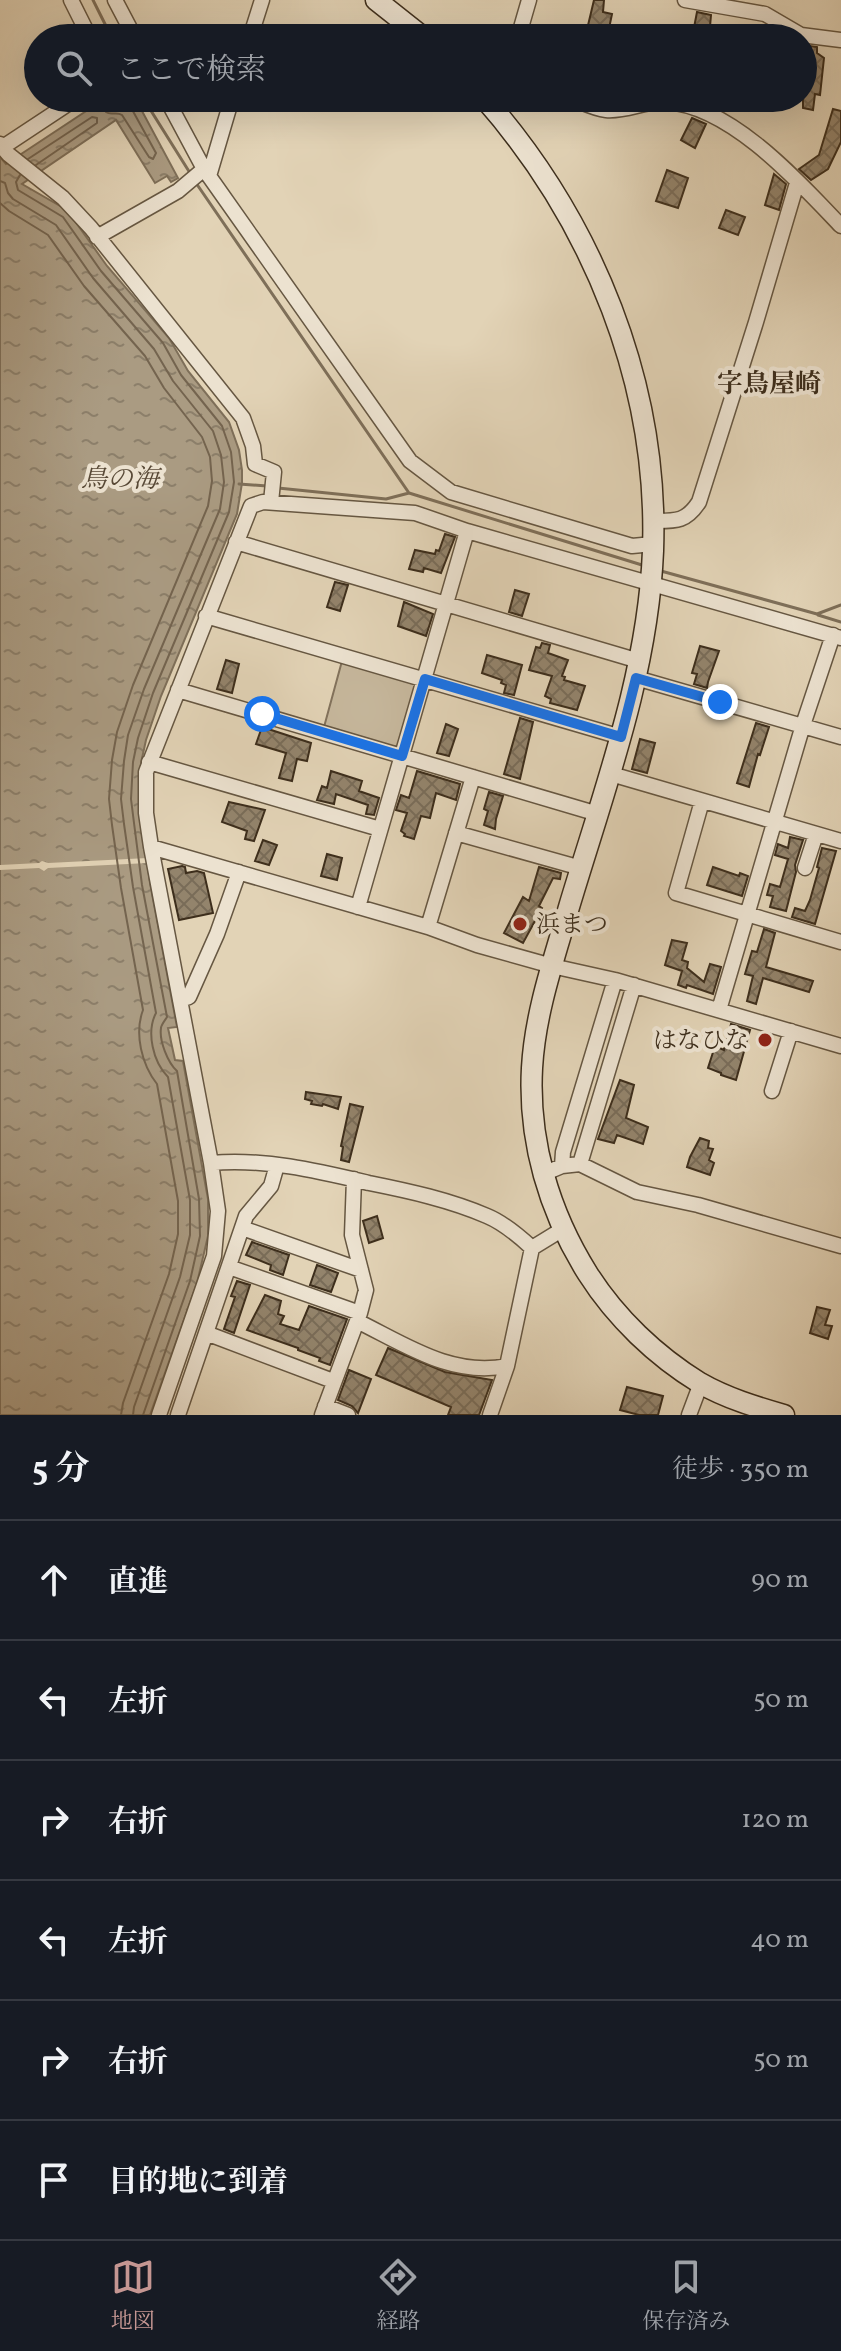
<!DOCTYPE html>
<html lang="ja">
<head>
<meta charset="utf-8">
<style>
  :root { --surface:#171b24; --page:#242831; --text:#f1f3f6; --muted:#9ea1a6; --line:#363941; --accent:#c59692 }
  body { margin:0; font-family:Vollkorn,"Noto Serif JP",serif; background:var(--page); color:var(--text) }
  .stop { position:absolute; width:24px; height:24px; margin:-18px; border:6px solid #1a73e8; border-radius:50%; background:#fff }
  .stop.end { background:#1a73e8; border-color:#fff; box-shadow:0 2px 8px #0008 }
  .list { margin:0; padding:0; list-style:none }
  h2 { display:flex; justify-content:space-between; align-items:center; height:104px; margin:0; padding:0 32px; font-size:34px }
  h2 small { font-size:26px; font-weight:400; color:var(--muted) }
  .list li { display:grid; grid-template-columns:52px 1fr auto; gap:24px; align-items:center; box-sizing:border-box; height:120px; padding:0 32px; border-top:2px solid var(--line) }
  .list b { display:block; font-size:30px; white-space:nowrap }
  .list em { font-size:26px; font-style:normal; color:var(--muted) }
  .icon { flex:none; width:44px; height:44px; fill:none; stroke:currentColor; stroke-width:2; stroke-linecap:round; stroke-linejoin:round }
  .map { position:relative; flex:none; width:841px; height:1415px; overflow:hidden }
  .search { position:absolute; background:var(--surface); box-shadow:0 8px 32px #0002; left:24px; right:24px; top:24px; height:88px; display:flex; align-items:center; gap:20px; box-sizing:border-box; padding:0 28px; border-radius:44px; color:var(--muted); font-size:30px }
  .sheet { height:824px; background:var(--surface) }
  nav { display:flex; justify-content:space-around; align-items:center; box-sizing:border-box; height:112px; border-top:2px solid var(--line); background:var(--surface); font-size:22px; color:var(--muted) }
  nav a { display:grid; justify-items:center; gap:4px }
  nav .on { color:var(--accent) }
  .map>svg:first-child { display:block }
</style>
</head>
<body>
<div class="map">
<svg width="841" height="1415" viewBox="0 0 841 1415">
  <defs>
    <pattern id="water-ripples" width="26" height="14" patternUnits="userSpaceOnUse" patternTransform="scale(2)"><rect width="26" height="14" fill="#aa9b82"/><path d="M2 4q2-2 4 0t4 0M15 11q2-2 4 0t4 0" fill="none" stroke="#8c7f6a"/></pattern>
    <pattern id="building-cross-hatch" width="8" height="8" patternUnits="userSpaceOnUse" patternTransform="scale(2)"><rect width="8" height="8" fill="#93846c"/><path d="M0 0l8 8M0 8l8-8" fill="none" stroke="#796c58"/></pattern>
  </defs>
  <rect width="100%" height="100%" fill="#e2d3b6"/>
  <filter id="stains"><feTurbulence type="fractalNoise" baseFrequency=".0025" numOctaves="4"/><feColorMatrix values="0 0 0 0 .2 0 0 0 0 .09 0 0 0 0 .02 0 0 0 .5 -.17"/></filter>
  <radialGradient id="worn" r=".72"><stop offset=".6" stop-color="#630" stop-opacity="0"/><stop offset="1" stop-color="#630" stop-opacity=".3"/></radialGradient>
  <path fill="#c6b79c" stroke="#82725c" stroke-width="2" d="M342 661 414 682 416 688 401 745 393 747 324 727Z"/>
  <path fill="url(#water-ripples)" stroke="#7e6f59" stroke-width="2" d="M106 98H135L178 178 171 182 167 176 155 183 116 120 22 184 67 210 107 266 169 338 188 371 229 422 239 450 242 470V483L237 514 161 696 146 740 141 763 140 786 142 822 150 883 177 1027 168 1028 175 1060 183 1061 208 1199V1236L197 1283 150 1415H0V157L6 164Z"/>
  <path fill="#e2d3b6" d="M148 858V863L48 868 44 871 39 868 0 870V865L39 863 42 861 48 863Z"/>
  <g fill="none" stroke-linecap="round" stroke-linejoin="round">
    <path stroke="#74644f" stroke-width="2" d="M109 98 106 112C111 116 116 111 122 115L149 157 153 159 156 153 129 104V98
      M28 159 92 117 97 118V123L36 165
      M20 175 16 182 18 190 63 217 101 271 163 343 181 375 222 426 231 452 234 482 229 512 153 693 138 738 133 762 131 799 134 823 142 885 167 1017C166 1019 161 1025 161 1028 159 1041 168 1063 177 1071L199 1199 200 1236 190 1281 143 1415
      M0 181 5 183 8 193 13 199 56 225 93 278 154 349 173 381 213 431 221 455 224 482 220 509 144 689 128 735 124 761 121 799 124 824 133 887 156 1013C146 1032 153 1062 168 1077L190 1200V1235L180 1277 134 1407 133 1415
      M0 203 9 211 48 235 84 286 145 356 164 388 202 437 210 457 212 481 208 506 133 685 117 732 112 760 109 799 112 825 121 888 143 1010C134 1034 142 1065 157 1084L178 1201V1234L169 1274 123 1403 121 1415"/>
    <path stroke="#7e6f59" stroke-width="3" d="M93 0 112 38
      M143 98 190 173
      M196 183 409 493
      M239 484 267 486
      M278 488 386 499 409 493 642 565
      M661 571 817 614 841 605
      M818 615 841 622"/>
  </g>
  <path fill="url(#building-cross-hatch)" stroke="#3d2e1c" stroke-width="2" d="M594 0H604L603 12 612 14 607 38H585Z
    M697 12 711 15 709 38H692Z
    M803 45 817 47V53L824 58 820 95 815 94 813 110 803 108Z
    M833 109 841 111V142L828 169 811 180 799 169 819 155Z
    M692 118 706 124 695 148 681 140Z
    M667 170 688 178 678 208 656 201Z
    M774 174 786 184 779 210 765 205Z
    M726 210 745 217 738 235 719 228Z
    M445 534 455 537 441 573 424 568 423 572 409 569 415 550 435 554 436 550 439 551Z
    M335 582 348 585 340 611 327 607Z
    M515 590 529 594 522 616 509 612Z
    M404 602 433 614 426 636 398 626Z
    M542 643 550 645 548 653 568 660 562 676 565 677 564 680 585 686 577 710 550 703 551 699 545 696 552 676 529 670 536 647 540 648Z
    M700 646 719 651 708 682 707 688 694 684 697 674 692 673Z
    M487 655 522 665 514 695 504 693 506 685 501 683 502 680 482 673Z
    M226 660 239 664 232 693 217 689Z
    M520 718 533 722 520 779 504 774Z
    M756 723 769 727 760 755 758 754 749 787 737 783Z
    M446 724 458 729 449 756 437 753Z
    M262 727 311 743 307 761 297 759 292 781 279 778 286 753 256 744Z
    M640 739 655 743 647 773 632 769Z
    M331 771 362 781 359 791 379 798 374 815 366 814 368 805 336 794 334 804 317 800 322 786 327 788Z
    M417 771 460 784 456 800 436 793 430 818 421 816 414 839 404 836 405 834 401 831 407 813 396 810 401 795 409 798Z
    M489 792 503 796 496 819 495 829 484 825 488 811 484 809Z
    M229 802 265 810 254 841 245 839 247 831 222 822Z
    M790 837 803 840 795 865 796 872 786 911 770 907 773 896 767 895 770 884 780 887 788 859 775 855 778 844 788 848Z
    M263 840 277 845 269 865 255 861Z
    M822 848 836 851 815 924 792 917 795 908 805 911 810 900 819 868 817 867Z
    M327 854 342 858 337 880 321 876Z
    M182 866 185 867 186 873 197 871 204 873 213 913 179 920 168 869Z
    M539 867 561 873 560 879 553 878 539 906 542 908 523 943 504 933 523 897 529 901Z
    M713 867 739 876 740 873 748 876 742 896 707 885Z
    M764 929 775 933 766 967 813 981 809 992 763 978 756 1004 747 1001 753 976 745 974 752 951 757 952Z
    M672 940 687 943 682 960 688 962 687 968 704 982 710 964 721 967 713 994 687 985 686 988 678 985 682 971 665 965Z
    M731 1024 750 1030 736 1080 721 1075V1073L708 1068 715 1046 724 1050Z
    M620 1080 634 1085 626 1118 648 1127 643 1144 617 1135 614 1143 598 1139Z
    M306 1092 341 1097 338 1109 323 1104 322 1106 311 1104 312 1101 305 1099Z
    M350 1104 363 1107 349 1162 341 1160 343 1147 341 1146Z
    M700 1138 709 1141 708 1148 713 1149 709 1160 714 1163 710 1175 687 1167 690 1157Z
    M377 1216 383 1238 369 1243 363 1221Z
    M252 1242 289 1255 283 1275 270 1270 271 1265 246 1255Z
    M317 1265 338 1273 331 1292 310 1285Z
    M237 1281 250 1285 234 1333 224 1329 235 1297 231 1296Z
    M265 1295 281 1301 278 1314 284 1316 280 1324 299 1330 309 1306 347 1319 330 1365 319 1361 320 1358 298 1350V1348L247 1330Z
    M817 1307 830 1310 825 1325 832 1326 828 1339 810 1333Z
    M388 1348 445 1372 492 1380 479 1415H448L451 1407 376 1375Z
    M349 1370 371 1379 358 1413 352 1406 338 1400Z
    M627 1387 663 1396 658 1415H639L620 1410Z"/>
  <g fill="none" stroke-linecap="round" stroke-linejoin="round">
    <defs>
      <path id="street" d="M71 0 90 38
        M115 0 135 38
        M685 0 765 14 801 35 841 40
        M250 38 262 0
        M518 38 529 0
        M166 98 204 169
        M571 98C581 102 595 109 606 110 627 112 646 100 667 102 731 106 799 182 841 226
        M0 144 8 154 63 198 91 228 243 418 253 446 255 464 274 472 271 502
        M3 147 77 98
        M209 176 232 98
        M97 237 178 191 204 169 410 461 451 492 632 546 653 544
        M653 521C676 521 686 522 699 502L756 322 797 183
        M236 542 639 661
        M206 616 621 737
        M636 678 841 737
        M178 690 598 814
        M149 762 380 829
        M611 774 841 841
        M702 801 676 893 841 942
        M456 833 581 868
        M151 847 428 927 477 945 552 966 615 980 841 1046
        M805 868 816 834
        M358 907 467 531
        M428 927 473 777
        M180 1000 189 997 217 934 239 872
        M719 1010 803 725 833 635
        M772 1091 791 1031
        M211 1163C264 1158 318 1171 369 1183 409 1191 450 1200 487 1216 504 1223 519 1236 532 1248
        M580 1164 634 985
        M562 1166 563 1152 615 980
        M543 1174 562 1166 580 1164 637 1192 698 1205 841 1246
        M354 1179 352 1235 366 1290 360 1313
        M242 1228 361 1270
        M532 1248 563 1229
        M229 1267 360 1313 322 1415
        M357 1321C406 1345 451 1377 507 1366
        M206 1333 333 1381
        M325 1406 348 1415
        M159 1415 214 1256 218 1211 211 1163 151 847 146 813V772L251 506 263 502 415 513 467 531 841 638
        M178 1415 246 1216 271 1186 277 1165
        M490 1415 507 1366 532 1248
        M689 1415 701 1383"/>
      <path id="secondary" d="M376 0 424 38
        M484 98C593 222 659 384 653 551 648 674 604 790 569 907 554 959 535 1013 532 1068 528 1141 549 1212 588 1274 616 1318 656 1356 700 1383 726 1398 756 1407 784 1415"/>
    </defs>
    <use href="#street" stroke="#665742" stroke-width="17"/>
    <use href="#secondary" stroke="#3d2e1c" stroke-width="23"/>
    <use href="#street" stroke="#ece2d0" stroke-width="14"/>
    <use href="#secondary" stroke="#ece2d0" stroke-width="20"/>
  </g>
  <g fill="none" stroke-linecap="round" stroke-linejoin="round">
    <path stroke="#1a73e8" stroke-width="10" d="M262 714 402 756 425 679 621 737 636 678 720 702"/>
  </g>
  <g fill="#8f2418" stroke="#ece2d0" stroke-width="3">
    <circle cx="520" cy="924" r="8"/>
    <circle cx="765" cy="1040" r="8"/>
  </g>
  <g text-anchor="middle" stroke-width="8" stroke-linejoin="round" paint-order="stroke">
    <g font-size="24" fill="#3d2e1c" stroke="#ece2d0" text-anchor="start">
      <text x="536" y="932">浜まつ</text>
      <text x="749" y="1048" text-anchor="end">はなひな</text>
    </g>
    <g font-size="26" font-weight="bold" fill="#3d2e1c" stroke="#ece2d0">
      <text x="769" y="392">字鳥屋崎</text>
    </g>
    <g font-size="26" font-style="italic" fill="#584936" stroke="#ece2d0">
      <text x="120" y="487">鳥の海</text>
    </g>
  </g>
  <rect width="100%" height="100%" filter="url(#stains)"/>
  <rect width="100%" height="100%" fill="url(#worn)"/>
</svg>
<div class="stop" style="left:262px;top:714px"></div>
<div class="stop end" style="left:720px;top:702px"></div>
<div class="search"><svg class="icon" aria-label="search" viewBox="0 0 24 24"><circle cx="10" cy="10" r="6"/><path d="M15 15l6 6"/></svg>ここで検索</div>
</div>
<section class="sheet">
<h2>5 分<small>徒歩 · 350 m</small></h2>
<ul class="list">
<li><svg class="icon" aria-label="ahead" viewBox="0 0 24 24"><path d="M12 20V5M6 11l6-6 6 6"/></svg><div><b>直進</b></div><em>90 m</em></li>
<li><svg class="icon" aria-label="left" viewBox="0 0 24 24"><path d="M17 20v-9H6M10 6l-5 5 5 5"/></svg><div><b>左折</b></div><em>50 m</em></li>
<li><svg class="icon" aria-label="right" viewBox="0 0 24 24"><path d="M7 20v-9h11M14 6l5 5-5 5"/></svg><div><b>右折</b></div><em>120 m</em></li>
<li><svg class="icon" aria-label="left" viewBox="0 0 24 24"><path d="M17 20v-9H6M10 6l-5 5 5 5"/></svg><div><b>左折</b></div><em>40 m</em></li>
<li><svg class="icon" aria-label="right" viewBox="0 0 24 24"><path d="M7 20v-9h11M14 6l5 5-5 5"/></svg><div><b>右折</b></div><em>50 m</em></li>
<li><svg class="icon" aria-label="arrive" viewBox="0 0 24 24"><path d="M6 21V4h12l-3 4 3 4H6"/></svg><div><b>目的地に到着</b></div></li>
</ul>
</section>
<nav>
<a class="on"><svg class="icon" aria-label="map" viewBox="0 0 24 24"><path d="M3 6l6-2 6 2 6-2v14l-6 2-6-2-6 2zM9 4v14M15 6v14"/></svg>地図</a>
<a><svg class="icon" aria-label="directions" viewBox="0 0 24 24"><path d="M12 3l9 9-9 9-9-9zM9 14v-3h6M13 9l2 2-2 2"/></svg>経路</a>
<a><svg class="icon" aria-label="saved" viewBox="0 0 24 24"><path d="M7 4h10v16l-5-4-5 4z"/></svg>保存済み</a>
</nav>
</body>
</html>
